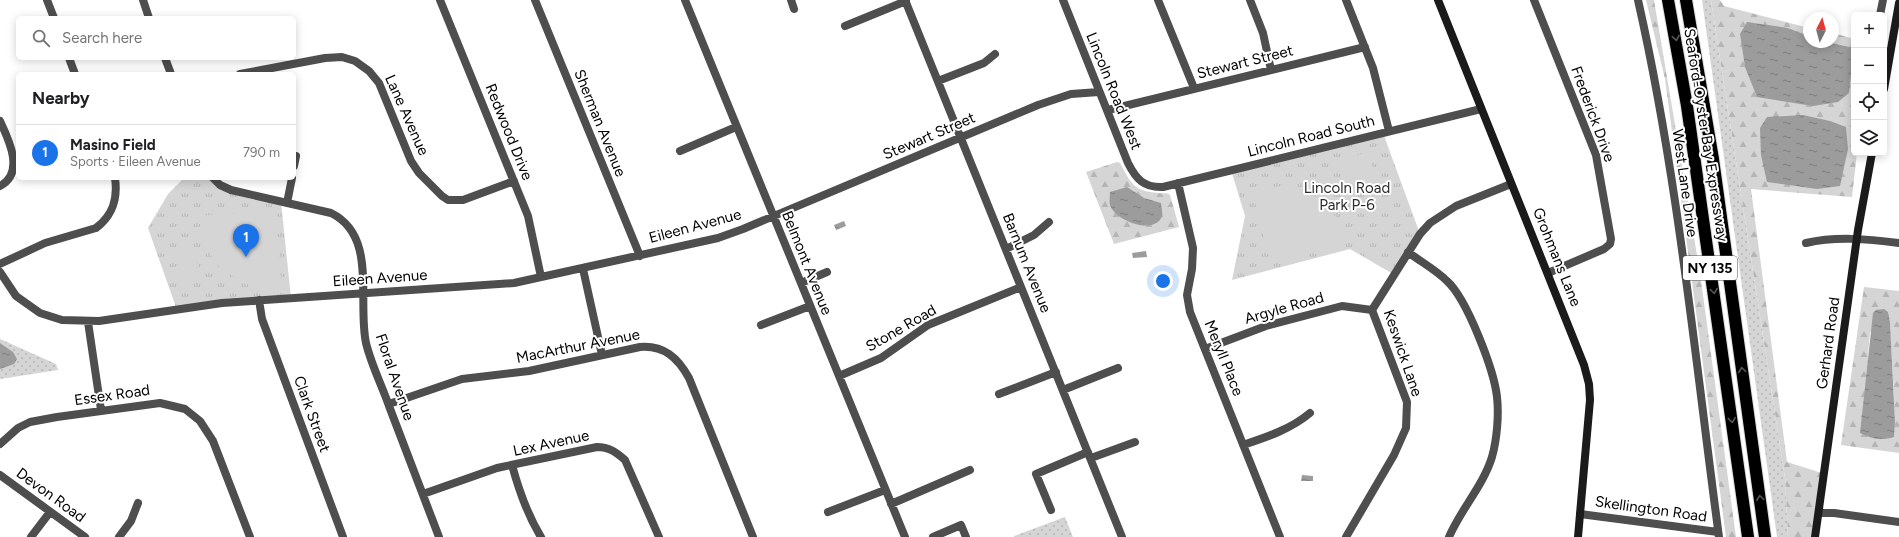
<!DOCTYPE html>
<html lang="en">
<head>
<meta charset="utf-8">
<style>
  :root { --surface:#fff; --page:#f6f6f6; --text:#202124; --muted:#757577; --line:#e0e0e0; --accent:#1a73e8 }
  body { margin:0; font-family:Figtree,sans-serif; background:var(--page); color:var(--text) }
  .controls { position:absolute; right:12px; top:12px; display:grid; overflow:hidden; border-radius:6px; box-shadow:0 2px 10px #0003 }
  .controls button { width:36px; height:36px; display:grid; place-items:center; padding:0; border:0; border-bottom:1px solid var(--line); background:var(--surface); color:var(--text); font:20px sans-serif }
  .compass { position:absolute; left:1803px; top:12px; width:36px; height:36px; border-radius:50%; background:var(--surface); box-shadow:0 2px 10px #0003; rotate:6deg }
  .you { position:absolute; left:1163px; top:281px; width:14px; height:14px; margin:-10px; border:3px solid #fff; border-radius:50%; background:#1a73e8; box-shadow:0 0 0 6px #1a73e833 }
  .badge { display:grid; place-items:center; width:26px; height:26px; border-radius:50%; background:var(--accent); color:#fff; font-size:13px; font-weight:700 }
  .pin { position:absolute; translate:-50% -33px; filter:drop-shadow(0 1px 2px #0008) }
  .pin::after { content:''; position:absolute; top:21px; width:14px; height:12px; background:inherit; clip-path:polygon(0 0,100% 0,50% 100%) }
  .list { margin:0; padding:0; list-style:none }
  h2 { display:flex; justify-content:space-between; align-items:center; height:52px; margin:0; padding:0 16px; font-size:17px }
  h2 small { font-size:13px; font-weight:400; color:var(--muted) }
  .list li { display:grid; grid-template-columns:26px 1fr auto; gap:12px; align-items:center; box-sizing:border-box; height:56px; padding:0 16px; border-top:1px solid var(--line) }
  .list b { display:block; font-size:15px; white-space:nowrap }
  .list p { margin:0; font-size:13px; white-space:nowrap; color:var(--muted) }
  .list em { font-size:13px; font-style:normal; color:var(--muted) }
  .icon { flex:none; width:22px; height:22px; fill:none; stroke:currentColor; stroke-width:2; stroke-linecap:round; stroke-linejoin:round }
  .map { position:relative; flex:none; width:1899px; height:537px; overflow:hidden }
  .search { position:absolute; background:var(--surface); box-shadow:0 2px 10px #0003; left:16px; top:16px; width:280px; height:44px; display:flex; align-items:center; gap:10px; box-sizing:border-box; padding:0 14px; border-radius:6px; color:var(--muted); font-size:15px }
  .panel { position:absolute; background:var(--surface); box-shadow:0 2px 10px #0003; left:16px; top:72px; width:280px; height:108px; border-radius:6px }
  .map>svg:first-child { display:block }
</style>
</head>
<body>
<div class="map">
<svg width="1899" height="537" viewBox="0 0 1899 537">
  <defs>
    <pattern id="grass-dots" width="8" height="8" patternUnits="userSpaceOnUse"><rect width="8" height="8" fill="#d5d5d5"/><path d="M2 2h.1M6 6h.1" fill="none" stroke="#b5b5b5" stroke-width="1.8" stroke-linecap="round"/></pattern>
    <pattern id="forest-firs" width="22" height="20" patternUnits="userSpaceOnUse"><rect width="22" height="20" fill="#d5d5d5"/><path d="M5 1l3.5 6h-7zM16 11l3.5 6h-7z" fill="#b5b5b5"/></pattern>
    <pattern id="park-tufts" width="24" height="20" patternUnits="userSpaceOnUse"><rect width="24" height="20" fill="#d5d5d5"/><path d="M3 7l-1-3M5 7V3M7 7l1-3M15 17l-1-3M17 17v-4M19 17l1-3" fill="none" stroke="#b5b5b5"/></pattern>
    <pattern id="water-ripples" width="26" height="14" patternUnits="userSpaceOnUse"><rect width="26" height="14" fill="#9c9c9c"/><path d="M2 4q2-2 4 0t4 0M15 11q2-2 4 0t4 0" fill="none" stroke="#7d7d7d"/></pattern>
  </defs>
  <rect width="100%" height="100%" fill="#fff"/>
  <path fill="url(#grass-dots)" d="M1702 0H1711L1785 478 1788 537H1777Z
    M0 339 56 364 58 370 0 379Z
    M1065 517 1073 537H1014V536Z"/>
  <path fill="url(#forest-firs)" fill-rule="evenodd" d="M1646 0H1654L1700 273 1736 537H1726L1665 79Z
    M1711 0H1720L1724 6 1809 28V36L1788 28 1740 34 1854 48 1828 42H1833V33L1854 39V153H1857L1852 197 1751 189 1787 462 1822 473 1813 537H1788L1785 478Z
    M1117 162 1120 163C1131 183 1133 191 1158 193 1163 194 1166 192 1170 195L1179 227 1114 244 1086 172Z
    M1864 287 1899 291V453L1841 445ZM1890 323C1891 361 1896 398 1894 437L1868 356 1870 332Z"/>
  <path fill="url(#park-tufts)" d="M1383 133 1420 234 1393 274 1350 249 1232 280 1245 216 1231 170Z
    M184 178H213L220 185 281 202 291 298 177 310 148 228 168 194Z"/>
  <path fill="#d5d5d5" d="M1369 152 1378 187 1348 194 1339 160Z
    M1289 185 1315 196 1336 217 1346 244 1273 263 1270 261 1252 190Z
    M274 210 276 213 281 280 279 285H272V288L245 284 221 269 204 245 199 216Z
    M192 249 203 279 185 286 174 256Z"/>
  <path fill="url(#water-ripples)" d="M1747 22 1788 28 1809 36V42H1828L1854 48 1849 93 1838 102 1813 106 1757 97 1745 67 1740 34Z
    M1803 115 1830 121 1846 127 1848 149 1840 186 1817 189 1767 182 1761 155 1760 128 1767 117Z
    M1127 187 1144 198 1161 203C1161 207 1163 212 1162 216 1155 236 1115 221 1110 205 1109 201 1110 196 1110 192Z
    M844 221 846 226 836 230 834 225Z
    M1146 251 1147 257 1133 258 1132 253Z
    M1884 309 1888 312 1890 323 1895 422 1894 437C1881 441 1872 439 1860 433L1873 313 1876 310Z
    M0 343 13 352 17 359 14 364 0 369Z
    M1302 475 1313 476V481H1301Z"/>
  <g fill="none" stroke-linecap="round" stroke-linejoin="round">
    <defs>
      <path id="highway" d="M1668 0 1687 106 1748 537
        M1686 0 1713 159 1765 537"/>
    </defs>
    <use href="#highway" stroke="#dbdbdb" stroke-width="14"/>
    <path stroke="#4e4e4e" stroke-width="8" d="M47 0 54 18
      M143 0 149 18
      M440 0 528 216 541 277
      M535 0 640 256
      M685 0 905 537
      M791 0 794 9
      M905 0 1122 537
      M1063 0 1128 163C1136 179 1144 188 1163 187L1481 109
      M1158 0 1194 88
      M1250 0 1263 33 1271 70
      M1346 0 1373 68 1389 131
      M1534 0 1596 155 1611 239 1610 244 1604 249 1548 273
      M1638 0C1678 177 1695 358 1719 537
      M1880 15 1883 0
      M845 26 906 1
      M69 58 75 74
      M165 58 171 74
      M240 74 325 58 342 57 355 61 369 71 379 83 411 161 419 173 442 196 448 200H463L514 181
      M938 81 984 63 995 54
      M1108 110 1365 47
      M0 121C9 140 25 173 0 186
      M680 151 736 127
      M294 166 296 156
      M213 178 220 185 231 190 331 213C378 236 357 301 366 343 371 364 382 386 389 406 406 450 422 493 439 537
      M1178 183 1193 248 1192 269 1187 295 1190 312 1280 537
      M287 203 292 178
      M1806 243C1836 236 1868 239 1899 243
      M1006 249 1034 235 1049 222
      M1408 252C1421 262 1436 270 1447 281 1467 299 1494 370 1497 397 1499 415 1497 439 1492 457 1483 486 1461 509 1449 537
      M0 264 45 243 96 228C113 215 118 199 115 178
      M583 269 602 355
      M0 272 16 296 40 313 62 320 99 321 222 303 514 283 718 238 743 229 1038 105 1071 94 1099 92
      M801 283 827 272
      M259 300 262 319 343 537
      M88 322 101 410
      M761 325 810 306
      M1205 349 1266 326 1342 306 1372 310
      M839 376 881 358 928 325 1021 287
      M1063 390 1118 368
      M999 394 1056 372
      M389 404 462 379 529 371 640 347C664 345 678 358 689 378L753 537
      M0 444 18 428 30 422 57 417 160 403 185 409 200 421 213 441 250 537
      M1243 445C1267 437 1291 429 1310 413
      M1091 458 1135 442
      M512 465C519 491 527 514 541 537
      M0 475 85 537
      M423 494 497 468 597 447C609 447 616 452 625 460L659 537
      M891 504 970 470
      M1051 510 1036 474 1088 452
      M828 512 885 490
      M1819 513H1834L1899 522
      M1580 514 1718 532
      M31 537 50 512
      M119 537 131 521 138 503
      M933 537 961 525 966 537
      M1346 537 1394 455 1406 428 1407 402 1372 310 1420 234 1430 223 1456 206 1511 184"/>
    <path stroke="#1b1b1b" stroke-width="8" d="M1438 0 1584 365 1589 384 1590 400 1578 537
      M1884 89 1899 3
      M1815 537 1858 230 1872 153"/>
    <use href="#highway" stroke="#000" stroke-width="12"/>
  </g>
  <defs><path id="oneway-chevron" d="M-2-3.5L2.5 0L-2 3.5" fill="none" stroke-width="1.6" stroke-linecap="round" stroke-linejoin="round"/></defs>
  <g stroke="#595959">
    <use href="#oneway-chevron" transform="translate(1676 38) rotate(79)"/>
    <use href="#oneway-chevron" transform="translate(1714 291) rotate(82)"/>
    <use href="#oneway-chevron" transform="translate(1742 370) rotate(-98)"/>
    <use href="#oneway-chevron" transform="translate(1732 420) rotate(82)"/>
    <use href="#oneway-chevron" transform="translate(1760 498) rotate(-98)"/>
  </g>
  <g text-anchor="middle" stroke-width="4" stroke-linejoin="round" paint-order="stroke">
    <rect fill="#fff" stroke="#4c4c4c" stroke-width="1" x="1683" y="256" width="54" height="24" rx="3"/>
    <g font-size="14" font-weight="bold" fill="#000">
      <text x="1710" y="273">NY 135</text>
    </g>
    <g font-size="15" fill="#000" stroke="#fff">
      <text transform="translate(1245 62) rotate(-14)" y="5">Stewart Street</text>
      <text transform="translate(1114 91) rotate(68)" y="5">Lincoln Road West</text>
      <text transform="translate(1593 114) rotate(70)" y="5">Frederick Drive</text>
      <text transform="translate(407 115) rotate(66)" y="5">Lane Avenue</text>
      <text transform="translate(600 123) rotate(68)" y="5">Sherman Avenue</text>
      <text transform="translate(509 132) rotate(68)" y="5">Redwood Drive</text>
      <text transform="translate(1706 135) rotate(81)" y="5">Seaford-Oyster Bay Expressway</text>
      <text transform="translate(929 136) rotate(-23)" y="5">Stewart Street</text>
      <text transform="translate(1311 136) rotate(-14)" y="5">Lincoln Road South</text>
      <text transform="translate(1685 183) rotate(82)" y="5">West Lane Drive</text>
      <text transform="translate(695 226) rotate(-15)" y="5">Eileen Avenue</text>
      <text transform="translate(1557 257) rotate(68)" y="5">Grohmans Lane</text>
      <text transform="translate(807 263) rotate(68)" y="5">Belmont Avenue</text>
      <text transform="translate(1027 263) rotate(68)" y="5">Barnum Avenue</text>
      <text transform="translate(380 278) rotate(-4)" y="5">Eileen Avenue</text>
      <text transform="translate(1284 308) rotate(-16)" y="5">Argyle Road</text>
      <text transform="translate(901 328) rotate(-30)" y="5">Stone Road</text>
      <text transform="translate(1828 343) rotate(-82)" y="5">Gerhard Road</text>
      <text transform="translate(578 346) rotate(-11)" y="5">MacArthur Avenue</text>
      <text transform="translate(1403 353) rotate(71)" y="5">Keswick Lane</text>
      <text transform="translate(1224 358) rotate(68)" y="5">Meryll Place</text>
      <text transform="translate(395 377) rotate(71)" y="5">Floral Avenue</text>
      <text transform="translate(112 395) rotate(-8)" y="5">Essex Road</text>
      <text transform="translate(312 414) rotate(70)" y="5">Clark Street</text>
      <text transform="translate(551 443) rotate(-12)" y="5">Lex Avenue</text>
      <text transform="translate(51 495) rotate(36)" y="5">Devon Road</text>
      <text transform="translate(1651 509) rotate(8)" y="5">Skellington Road</text>
    </g>
    <g font-size="15" fill="#2c2c2c" stroke="#fff">
      <text x="1347" y="193">Lincoln Road<tspan x="1347" dy="17">Park P-6</tspan></text>
    </g>
  </g>
</svg>
<div class="controls">
<button>+</button>
<button>−</button>
<button><svg class="icon" aria-label="locate" viewBox="0 0 24 24"><circle cx="12" cy="12" r="6"/><path d="M12 2v4M12 18v4M2 12h4M18 12h4"/></svg></button>
<button><svg class="icon" aria-label="layers" viewBox="0 0 24 24"><path d="M12 4l9 5-9 5-9-5zM3 14l9 5 9-5"/></svg></button>
</div>
<svg class="compass" viewBox="-18 -18 36 36"><path d="M0-13l5 13h-10z" fill="#e53935"/><path d="M0 13l5-13h-10z" fill="#757577"/></svg>
<div class="you"></div>
<div class="pin badge" style="left:246px;top:257px">1</div>
<div class="search"><svg class="icon" aria-label="search" viewBox="0 0 24 24"><circle cx="10" cy="10" r="6"/><path d="M15 15l6 6"/></svg>Search here</div>
<section class="panel">
<h2>Nearby<small></small></h2>
<ul class="list">
<li><span class="badge">1</span><div><b>Masino Field</b><p>Sports · Eileen Avenue</p></div><em>790 m</em></li>
</ul>
</section>
</div>
</body>
</html>
